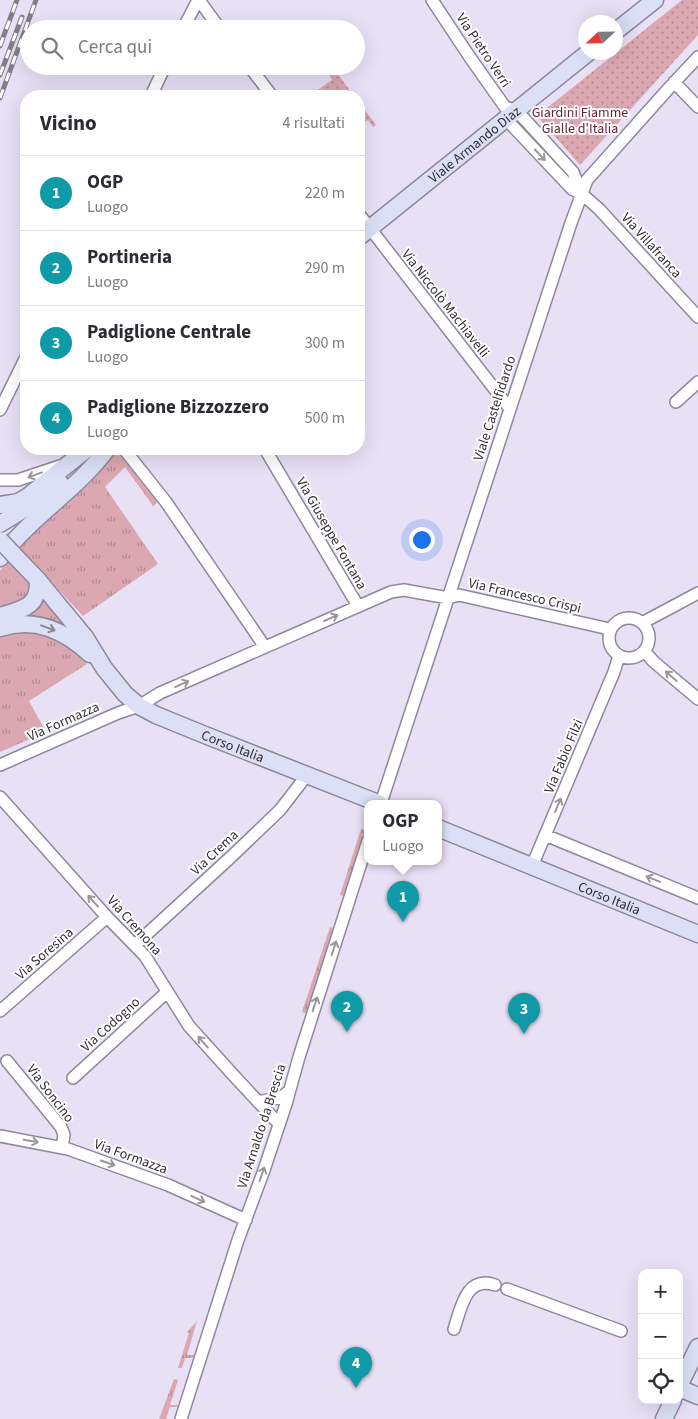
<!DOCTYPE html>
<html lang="it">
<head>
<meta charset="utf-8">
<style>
  :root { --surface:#fff; --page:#f2f2f3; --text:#2b2b33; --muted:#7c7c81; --line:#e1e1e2; --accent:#2563eb }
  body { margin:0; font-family:"Source Sans 3",sans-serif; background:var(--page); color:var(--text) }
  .controls { position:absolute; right:15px; bottom:15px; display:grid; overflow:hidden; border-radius:10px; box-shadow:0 5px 20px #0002 }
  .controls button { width:45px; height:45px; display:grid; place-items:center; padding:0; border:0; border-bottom:1px solid var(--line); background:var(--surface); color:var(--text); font:25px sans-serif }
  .compass { position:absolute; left:578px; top:15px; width:45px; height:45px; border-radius:50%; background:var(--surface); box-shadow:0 5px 20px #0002; rotate:248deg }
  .you { position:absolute; left:421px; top:539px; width:18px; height:18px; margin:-12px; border:4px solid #fff; border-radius:50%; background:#1a73e8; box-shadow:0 0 0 8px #1a73e833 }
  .badge { display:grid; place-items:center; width:32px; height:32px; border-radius:50%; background:var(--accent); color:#fff; font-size:16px; font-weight:700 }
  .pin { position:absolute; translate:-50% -41px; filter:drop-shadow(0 1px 2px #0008) }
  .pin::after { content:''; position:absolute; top:26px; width:18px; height:15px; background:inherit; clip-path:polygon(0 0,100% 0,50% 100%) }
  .popup { position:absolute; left:364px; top:800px; width:78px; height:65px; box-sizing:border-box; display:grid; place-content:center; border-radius:10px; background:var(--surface); filter:drop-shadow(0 1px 4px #0005); font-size:16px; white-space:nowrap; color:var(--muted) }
  .popup b { font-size:19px; color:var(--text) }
  .popup::after { content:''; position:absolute; left:50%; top:100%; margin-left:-10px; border:10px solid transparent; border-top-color:var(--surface) }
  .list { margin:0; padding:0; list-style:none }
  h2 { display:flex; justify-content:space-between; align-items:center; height:65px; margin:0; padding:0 20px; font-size:21px }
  h2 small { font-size:16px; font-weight:400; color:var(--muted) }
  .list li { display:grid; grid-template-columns:32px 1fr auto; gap:15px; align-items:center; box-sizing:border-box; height:75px; padding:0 20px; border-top:1px solid var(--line) }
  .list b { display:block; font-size:19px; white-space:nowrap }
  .list p { margin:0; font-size:16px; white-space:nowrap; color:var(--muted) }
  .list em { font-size:16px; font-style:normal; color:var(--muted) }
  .icon { flex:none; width:28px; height:28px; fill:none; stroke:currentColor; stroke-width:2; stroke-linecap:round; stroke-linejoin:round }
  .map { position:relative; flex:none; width:698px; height:1419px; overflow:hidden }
  .search { position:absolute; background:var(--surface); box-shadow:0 5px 20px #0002; left:20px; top:20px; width:345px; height:55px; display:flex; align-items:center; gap:12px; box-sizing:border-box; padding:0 18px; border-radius:28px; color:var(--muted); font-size:19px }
  .panel { position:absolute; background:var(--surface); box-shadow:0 5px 20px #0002; left:20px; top:90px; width:345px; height:365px; border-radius:20px }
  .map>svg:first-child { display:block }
</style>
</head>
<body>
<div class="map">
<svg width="698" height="1419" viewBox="0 0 698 1419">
  <defs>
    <pattern id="grass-tufts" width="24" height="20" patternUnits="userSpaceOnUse" patternTransform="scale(1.25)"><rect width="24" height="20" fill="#dba8b1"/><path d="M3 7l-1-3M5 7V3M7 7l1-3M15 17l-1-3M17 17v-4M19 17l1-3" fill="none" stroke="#b28991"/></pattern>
    <pattern id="park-dots" width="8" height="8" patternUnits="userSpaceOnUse" patternTransform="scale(1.25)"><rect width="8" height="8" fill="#dba8b1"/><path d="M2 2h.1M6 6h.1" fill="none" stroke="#b28991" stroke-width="1.8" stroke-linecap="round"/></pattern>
  </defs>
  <rect width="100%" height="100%" fill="#e8e0f5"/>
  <path fill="url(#grass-tufts)" d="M115 449H118L159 501 153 506 125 467 105 487 158 564 83 616 16 544 108 457Z
    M9 558 30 579 31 598 0 612V571Z
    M43 600 48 601 73 630 21 617 34 612Z
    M11 631 49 634 75 650 87 664 29 701 46 732 0 752V634Z
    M361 829 365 830 344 896 340 895Z
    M330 927 334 928 306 1013 302 1012Z
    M197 1321 187 1355H194L193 1358H185L182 1368H178L189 1333 187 1332Z
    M174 1379 178 1380 170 1405H178L177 1407H170L166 1419H159Z"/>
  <path fill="url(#park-dots)" d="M682 0H698V35L580 165 537 116Z
    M324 66H332L354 96H309L332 80Z
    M359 102 376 125 373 127 368 120 359 127Z"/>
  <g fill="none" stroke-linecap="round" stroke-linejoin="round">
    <defs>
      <path id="street" d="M199 0 220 29
        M432 0 469 56 505 107 517 111 573 172 582 194
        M183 29 198 0
        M249 66 272 96
        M674 82 698 107
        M151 96 165 66
        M506 119 572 189 582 194 599 209 698 317
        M359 214 510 409
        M676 402 698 382
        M0 410 26 357
        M124 449 166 502 265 647
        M265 449 358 606
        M0 480H18L60 466
        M609 638a20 20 0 1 1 40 0a20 20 0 1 1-40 0Z
        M642 623 698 593
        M645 652 654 662 698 699
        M0 765 118 713 139 706 160 693 391 592 404 590 448 598 459 595 605 628 610 631
        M0 797 107 917 145 956 189 1026 236 1078 279 1124
        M381 803 571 223 587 180 669 88 698 57
        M545 835 698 898
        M532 866 614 672 619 656
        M135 945 232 856 280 810 307 775
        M0 1011 107 917
        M7 1061 61 1127 64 1135 62 1147
        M73 1078 167 992
        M258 1102 282 1097 289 1091
        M0 1136 68 1149 168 1185 246 1220
        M507 1289 621 1331
        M454 1329C461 1308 466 1275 495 1285
        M181 1419 238 1240 264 1170 286 1104 299 1057 368 841"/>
      <g id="secondary">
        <path d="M616 31 655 0"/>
        <path id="s1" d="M359 237 589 52"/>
        <path d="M0 505 18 502 27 497 87 449"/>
        <path d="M0 524 36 502 60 483"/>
        <path id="s2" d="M16 557 38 580 85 637 104 668 125 694 139 706 156 715 205 735 378 803"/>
        <path d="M0 558C30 517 77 490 107 449"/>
        <path d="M0 616C22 609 39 608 38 580"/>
        <path d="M0 628C35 617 64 630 90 654"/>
        <path id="s3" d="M438 828 698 934"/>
        <path d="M679 1386 698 1347"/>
        <path d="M679 1388 698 1396"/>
        <path d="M664 1419 673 1400"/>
      </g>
    </defs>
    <use href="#street" stroke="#8f889b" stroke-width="14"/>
    <use href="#secondary" stroke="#8f889b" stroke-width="19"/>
    <use href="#street" stroke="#fff" stroke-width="11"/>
    <use href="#secondary" stroke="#dbe0f6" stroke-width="16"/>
    <defs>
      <path id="rail" d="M0 46 17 0
        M0 75 22 17
        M0 98 36 0"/>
    </defs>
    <use href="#rail" stroke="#847e8c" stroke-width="5"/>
    <use href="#rail" stroke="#fff" stroke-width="3" stroke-dasharray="9" stroke-linecap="butt"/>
    <defs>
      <path id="secondary-bridge" d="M0 540 16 557"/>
    </defs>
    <use href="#secondary-bridge" stroke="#8f889b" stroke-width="19" stroke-linecap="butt"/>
    <use href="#secondary-bridge" stroke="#dbe0f6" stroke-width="16"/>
  </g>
  <defs><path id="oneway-shaft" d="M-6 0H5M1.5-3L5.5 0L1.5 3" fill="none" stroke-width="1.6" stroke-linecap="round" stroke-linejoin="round" transform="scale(1.25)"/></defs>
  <g stroke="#98969a">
    <use href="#oneway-shaft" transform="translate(540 155) rotate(47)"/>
    <use href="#oneway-shaft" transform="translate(35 475) rotate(160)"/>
    <use href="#oneway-shaft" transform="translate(331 618) rotate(-24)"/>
    <use href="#oneway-shaft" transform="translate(671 676) rotate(-139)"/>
    <use href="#oneway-shaft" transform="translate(182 684) rotate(-24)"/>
    <use href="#oneway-shaft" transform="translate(558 805) rotate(-67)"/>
    <use href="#oneway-shaft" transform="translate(653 879) rotate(-158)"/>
    <use href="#oneway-shaft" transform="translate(93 901) rotate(-132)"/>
    <use href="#oneway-shaft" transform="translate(334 948) rotate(-72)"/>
    <use href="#oneway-shaft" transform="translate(315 1004) rotate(-72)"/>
    <use href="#oneway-shaft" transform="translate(203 1042) rotate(-131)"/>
    <use href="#oneway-shaft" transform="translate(31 1141) rotate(10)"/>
    <use href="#oneway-shaft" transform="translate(108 1163) rotate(19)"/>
    <use href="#oneway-shaft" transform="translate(262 1174) rotate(-71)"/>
    <use href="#oneway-shaft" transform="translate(198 1199) rotate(24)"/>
  </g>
  <use stroke="#868696" href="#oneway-shaft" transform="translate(48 628) rotate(20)"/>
  <g text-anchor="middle" stroke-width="4" stroke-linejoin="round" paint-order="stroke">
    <g font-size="14" fill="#312d35" stroke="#fff">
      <text transform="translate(484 50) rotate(56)" y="5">Via Pietro Verri</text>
      <text dy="5" stroke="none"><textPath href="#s1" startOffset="148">Viale Armando Diaz</textPath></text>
      <text transform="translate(652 245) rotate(48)" y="5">Via Villafranca</text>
      <text transform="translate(446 303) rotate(52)" y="5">Via Niccolò Machiavelli</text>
      <text transform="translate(494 408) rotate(-72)" y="5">Viale Castelfidardo</text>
      <text transform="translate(332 533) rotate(60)" y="5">Via Giuseppe Fontana</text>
      <text transform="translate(525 595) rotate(13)" y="5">Via Francesco Crispi</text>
      <text transform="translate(63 721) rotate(-24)" y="5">Via Formazza</text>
      <text dy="5" stroke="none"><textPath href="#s2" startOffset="296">Corso Italia</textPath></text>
      <text transform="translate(563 756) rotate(-67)" y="5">Via Fabio Filzi</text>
      <text transform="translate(214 852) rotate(-43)" y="5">Via Crema</text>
      <text dy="5" stroke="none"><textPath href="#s3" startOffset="185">Corso Italia</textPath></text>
      <text transform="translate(135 925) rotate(48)" y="5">Via Cremona</text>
      <text transform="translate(44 953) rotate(-41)" y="5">Via Soresina</text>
      <text transform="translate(110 1024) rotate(-42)" y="5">Via Codogno</text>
      <text transform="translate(51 1093) rotate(53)" y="5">Via Soncino</text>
      <text transform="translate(261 1126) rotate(-72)" y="5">Via Arnaldo da Brescia</text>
      <text transform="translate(131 1156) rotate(20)" y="5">Via Formazza</text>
    </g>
    <g font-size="14" fill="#661f33" stroke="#fff">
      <text x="580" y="117">Giardini Fiamme<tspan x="580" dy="16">Gialle d'Italia</tspan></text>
    </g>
  </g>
</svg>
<div class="controls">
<button>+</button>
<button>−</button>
<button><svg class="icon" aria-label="locate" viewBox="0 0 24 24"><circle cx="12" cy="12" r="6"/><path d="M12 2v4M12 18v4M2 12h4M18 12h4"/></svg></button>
</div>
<svg class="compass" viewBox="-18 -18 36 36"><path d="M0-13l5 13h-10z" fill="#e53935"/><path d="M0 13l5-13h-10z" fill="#7c7c81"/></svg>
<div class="you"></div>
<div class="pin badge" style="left:403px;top:922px;background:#0f9aa8">1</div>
<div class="popup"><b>OGP</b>Luogo</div>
<div class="pin badge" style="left:347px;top:1032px;background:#0f9aa8">2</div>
<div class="pin badge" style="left:524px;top:1034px;background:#0f9aa8">3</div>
<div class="pin badge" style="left:356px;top:1388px;background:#0f9aa8">4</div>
<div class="search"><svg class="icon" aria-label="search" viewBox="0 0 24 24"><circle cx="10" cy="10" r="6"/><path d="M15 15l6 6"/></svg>Cerca qui</div>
<section class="panel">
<h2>Vicino<small>4 risultati</small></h2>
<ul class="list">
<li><span class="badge" style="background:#0f9aa8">1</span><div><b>OGP</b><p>Luogo</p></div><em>220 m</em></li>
<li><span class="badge" style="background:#0f9aa8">2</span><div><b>Portineria</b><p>Luogo</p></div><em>290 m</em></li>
<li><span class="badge" style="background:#0f9aa8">3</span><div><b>Padiglione Centrale</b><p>Luogo</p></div><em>300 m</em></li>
<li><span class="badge" style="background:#0f9aa8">4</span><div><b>Padiglione Bizzozzero</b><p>Luogo</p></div><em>500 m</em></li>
</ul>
</section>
</div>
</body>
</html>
